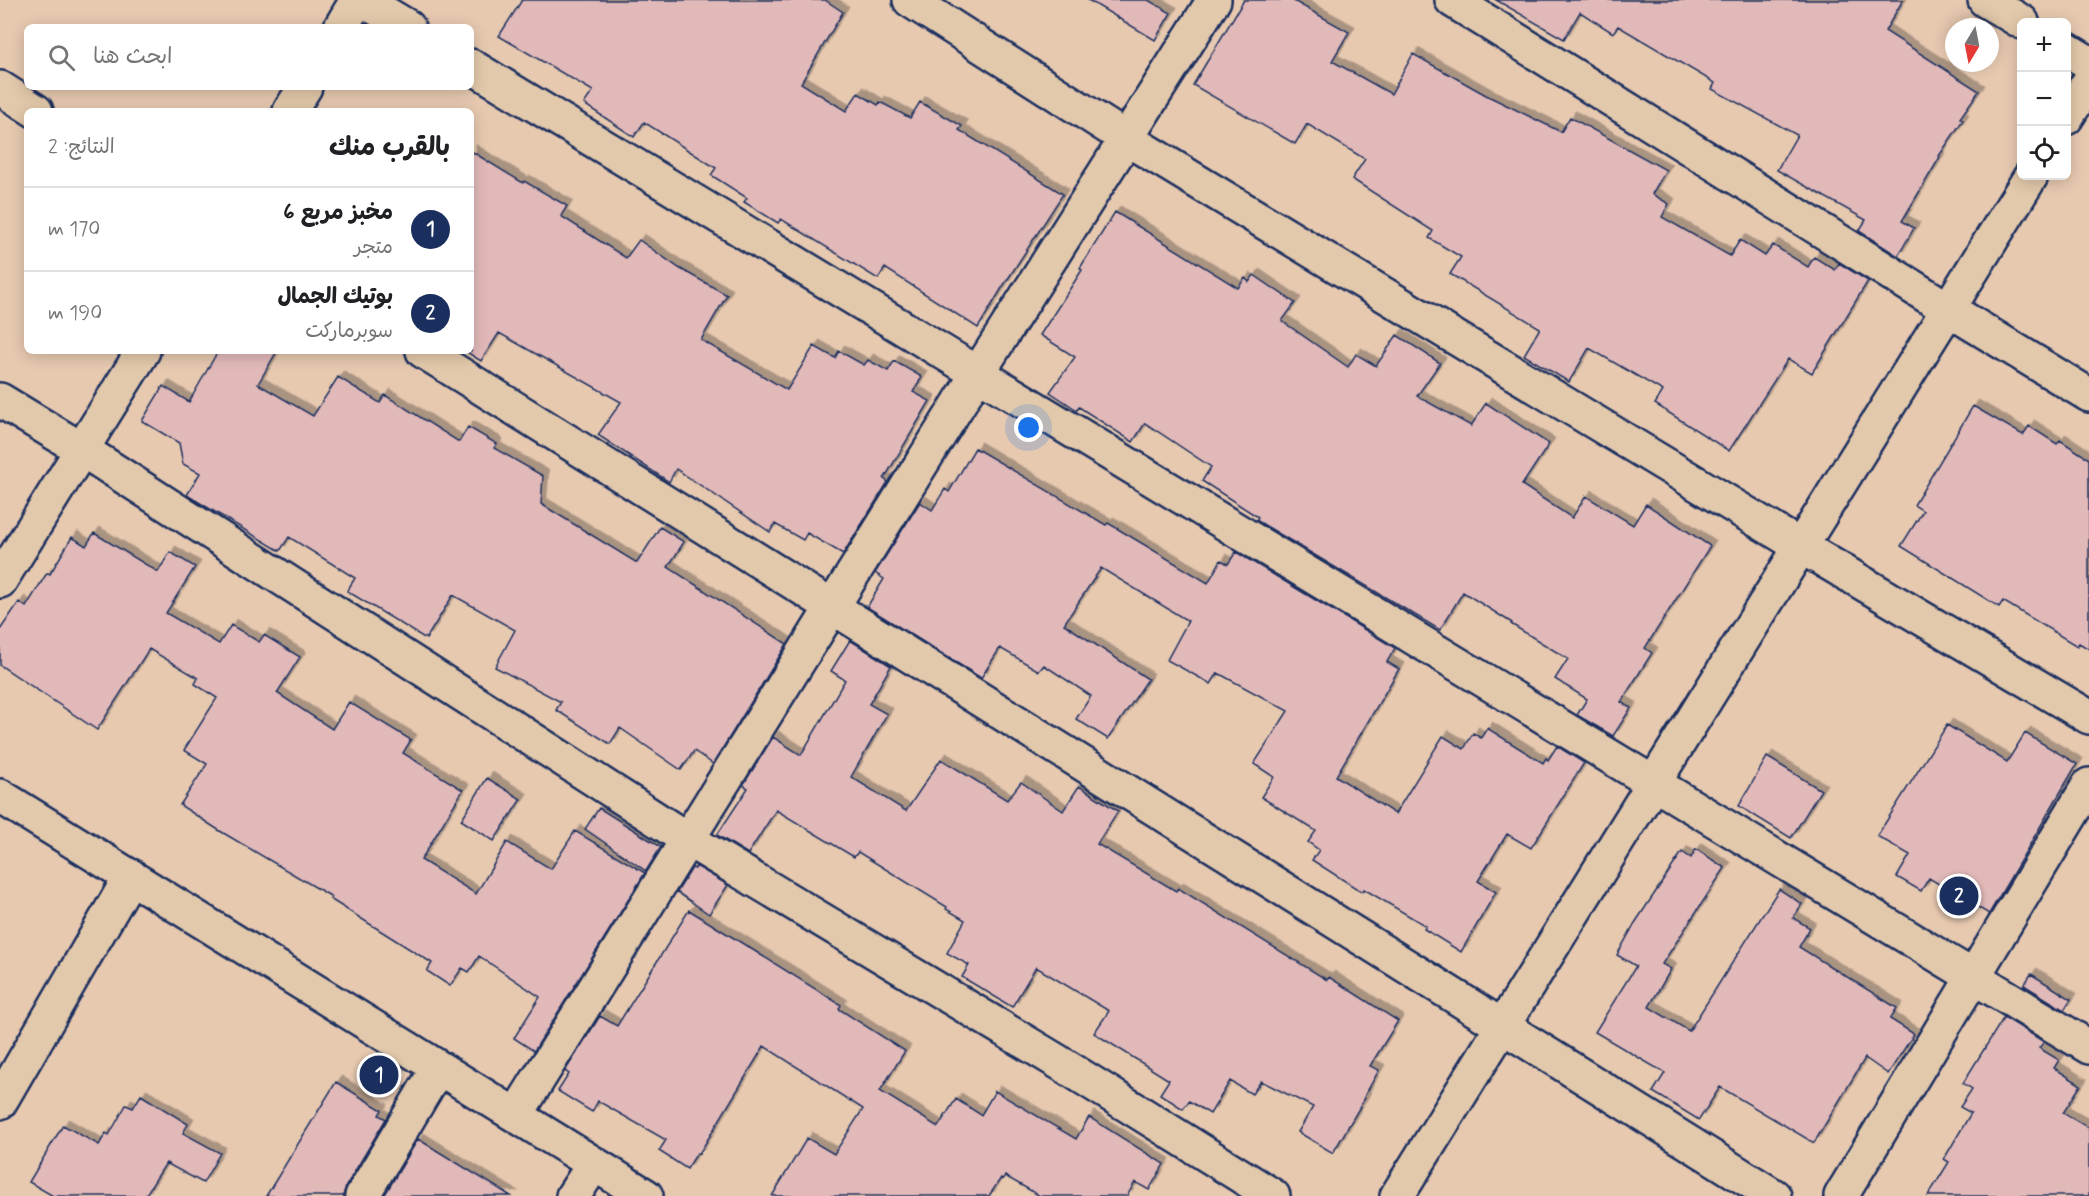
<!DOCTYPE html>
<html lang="ar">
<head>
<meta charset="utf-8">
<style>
  :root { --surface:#fff; --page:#f2f2f2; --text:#202124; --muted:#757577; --line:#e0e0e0; --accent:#1b2f5e }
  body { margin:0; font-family:Mynerve,"Playpen Sans Arabic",sans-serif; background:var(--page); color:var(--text); direction:rtl }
  .controls { position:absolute; right:18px; top:18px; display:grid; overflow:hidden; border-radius:9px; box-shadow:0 3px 15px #0003 }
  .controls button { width:54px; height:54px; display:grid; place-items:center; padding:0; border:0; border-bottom:2px solid var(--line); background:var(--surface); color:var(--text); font:30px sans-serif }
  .compass { position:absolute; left:1945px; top:18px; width:54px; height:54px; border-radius:50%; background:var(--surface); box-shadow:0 3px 15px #0003; rotate:190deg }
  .you { position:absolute; left:1029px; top:428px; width:21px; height:21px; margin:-15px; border:4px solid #fff; border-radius:50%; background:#1a73e8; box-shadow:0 0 0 9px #1a73e833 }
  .badge { display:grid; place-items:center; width:39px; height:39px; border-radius:50%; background:var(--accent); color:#fff; font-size:20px; font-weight:700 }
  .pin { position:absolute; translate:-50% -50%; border:3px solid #fff; box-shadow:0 2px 6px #0006 }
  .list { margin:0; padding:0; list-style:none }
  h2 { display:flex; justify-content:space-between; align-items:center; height:78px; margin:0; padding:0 24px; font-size:26px }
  h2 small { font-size:20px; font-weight:400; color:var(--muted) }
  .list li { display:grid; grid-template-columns:39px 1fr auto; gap:18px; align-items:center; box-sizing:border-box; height:84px; padding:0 24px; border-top:2px solid var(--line) }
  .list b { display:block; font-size:22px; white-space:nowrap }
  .list p { margin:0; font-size:20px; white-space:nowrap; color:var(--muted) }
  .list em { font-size:20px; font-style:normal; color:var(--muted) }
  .icon { flex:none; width:33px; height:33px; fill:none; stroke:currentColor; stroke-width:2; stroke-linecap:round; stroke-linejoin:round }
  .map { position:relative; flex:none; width:2089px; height:1196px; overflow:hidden; direction:ltr }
  .search { position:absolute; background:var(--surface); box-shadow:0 3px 15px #0003; left:24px; top:24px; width:450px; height:66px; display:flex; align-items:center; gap:15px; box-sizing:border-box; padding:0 21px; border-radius:9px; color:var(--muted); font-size:22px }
  .panel { position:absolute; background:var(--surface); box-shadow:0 3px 15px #0003; left:24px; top:108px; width:450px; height:246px; border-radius:9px; direction:rtl }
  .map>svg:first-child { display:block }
</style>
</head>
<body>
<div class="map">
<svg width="2089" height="1196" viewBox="0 0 2089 1196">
  <defs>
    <filter id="shadow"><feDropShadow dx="5.5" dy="-5.5" stdDeviation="0" flood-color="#0004"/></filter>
  </defs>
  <rect width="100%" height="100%" fill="#e7c9b0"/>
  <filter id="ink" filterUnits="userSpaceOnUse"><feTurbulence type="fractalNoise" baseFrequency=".0167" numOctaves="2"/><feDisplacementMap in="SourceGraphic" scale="12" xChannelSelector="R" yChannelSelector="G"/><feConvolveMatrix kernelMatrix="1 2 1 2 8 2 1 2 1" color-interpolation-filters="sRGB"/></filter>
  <g filter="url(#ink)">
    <path fill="#e2b9b9" stroke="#1b2f5e" stroke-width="1.5" filter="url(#shadow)" d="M522 0H825L843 12 801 83 846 111 858 93 878 105 880 102 910 118 920 102 962 126 959 130 1063 194 1002 288 978 328 885 268 878 279 781 219 778 223 744 202 747 198 711 175 716 168 644 122 634 137 584 104 593 91 499 36Z
      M1088 0H1148L1171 13 1155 40Z
      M1244 0H1292L1349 32 1332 61 1391 94 1413 54 1486 95 1561 132 1570 117 1666 170 1652 194 1669 204 1662 217 1730 256 1740 240 1765 256 1773 245 1808 267 1814 257 1835 270 1839 263 1868 281 1812 373 1788 359 1729 451 1655 404 1663 391 1589 348 1569 382 1524 355 1540 328 1450 274 1461 257 1429 238 1433 231 1352 179 1365 159 1307 124 1295 144 1193 85Z
      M1496 0H1903L1885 31 1979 91 1960 118 1963 120 1939 156 1940 157 1902 221 1914 228 1898 256 1859 231 1866 220 1777 170 1797 135 1712 89 1715 83 1618 26 1613 33 1580 12 1564 39Z
      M471 151 523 183 524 181 567 206 561 216 626 258 639 240 679 268 727 295 701 340 787 390 814 346 835 358 839 351 864 365 868 360 888 371 894 361 922 377 913 392 930 401 884 479 888 482 843 554 807 533 803 540 775 524 770 532 676 469 669 482 598 435 621 402 499 333 481 361 465 351H471Z
      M1115 212 1238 288 1245 278 1249 282 1254 275 1295 303 1282 321 1348 367 1356 354 1376 366 1397 335 1440 363 1417 396 1471 426 1486 403 1549 444 1522 485 1572 518 1586 496 1633 525 1646 504 1710 546 1645 648 1652 653 1621 702 1631 708 1613 736 1577 715 1587 699 1555 679 1568 659 1511 624 1512 623 1463 592 1440 630 1256 520 1258 517 1202 481 1211 467 1145 423 1133 442 1079 407 1077 410 1050 392 1075 357 1040 335 1082 270 1080 268Z
      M218 351H277L258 384 313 416 338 377 380 403 385 395 459 442 468 427 497 444 494 448 543 476 541 504 637 563 660 527 684 542 668 567 787 644 713 764 694 751 681 770 620 728 610 744 556 710 561 702 495 667 515 630 453 595 426 639 347 591 355 578 289 537 280 551 187 495 200 473 183 464 179 443 142 421 163 386 189 402Z
      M1973 406 2023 435 2029 426 2057 444 2060 440 2089 459V649L2079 643 2077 646 2003 601 1999 607 1901 546 1923 511 1914 505Z
      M975 448 1106 525 1108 523 1208 583 1221 560 1228 564 1236 552 1395 648 1387 662 1399 669 1336 776 1395 814 1443 736 1464 749 1473 733 1481 738 1487 728 1543 763 1546 758 1548 760 1557 746 1584 763 1531 848 1507 834 1478 881 1496 892 1461 952 1424 929 1426 926 1364 889 1362 892 1312 860 1319 850 1308 842 1316 831 1261 797 1274 777 1254 764 1288 711 1218 673 1211 684 1167 660 1188 621 1101 568 1064 624 1148 679 1108 739 1076 719 1091 696 1044 665 1039 671 1000 648 981 678 867 607 884 579 875 573 920 502 932 510 945 489 949 492Z
      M94 533 158 572 170 552 195 567 166 613 219 644 231 625 259 642 264 635 300 657 277 693 332 729 349 702 411 740 403 753 463 790 421 860 476 894 507 842 551 869 575 831 645 873 534 1051 514 1038 540 997 479 956 469 972 462 968 450 986 427 971 432 963 330 899 332 897 220 831 180 805 207 764 184 750 217 698 195 684 198 678 149 649 97 730 0 665V630L19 602 26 607 47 573 50 574 72 537 86 546Z
      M850 640 891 666 869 704 887 714 851 777 906 811 941 759 1007 800 1021 782 1063 811 1079 786 1118 811 1097 844 1176 891 1178 888 1327 980 1329 977 1398 1021 1370 1066 1379 1070 1364 1097 1365 1098 1333 1153 1298 1132 1313 1107 1261 1081 1252 1094 1230 1081 1210 1114 1189 1101 1183 1109 1160 1094 1169 1080 1094 1033 1109 1011 1036 967 1012 1007 962 977 969 965 947 953 965 920 946 909 947 907 858 852 854 857 776 810 748 854 717 835 748 788 743 785 773 737 801 755 845 680 831 671Z
      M1947 725 2007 762 2025 733 2077 764 1989 914 1929 878 1921 891 1897 877 1910 855 1877 836Z
      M1767 757 1821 790 1791 838 1739 806Z
      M487 778 521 799 494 841 461 820Z
      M599 808 661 847 646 871 585 829Z
      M1696 849 1725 868 1662 964 1671 969 1649 1007 1689 1031 1779 889 1802 904 1793 918 1810 928 1799 947 1897 1008 1890 1019 1914 1034 1888 1074 1865 1058 1814 1143 1720 1087 1699 1120 1653 1092 1665 1073 1595 1032 1636 966 1617 955 1635 923 1682 852 1691 858Z
      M696 866 728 885 709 914 677 892 692 868 695 869Z
      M689 910 841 1005 839 1009 905 1051 880 1091 938 1127 956 1099 981 1115 995 1091 1076 1139 1089 1117 1164 1164 1149 1190 1135 1182 1127 1196H1040L1005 1176 1003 1179 1001 1178 989 1196H772L807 1138 834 1154 863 1109 764 1046 699 1154 697 1153 687 1169 659 1151 666 1140 598 1101 592 1112 558 1091 569 1074 565 1071 600 1016 617 1026Z
      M2031 974 2071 999 2064 1010 2024 985Z
      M2004 1017 2044 1042 2039 1048 2059 1060 2054 1068 2081 1085 2063 1113 2089 1128V1196H1928L1949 1162 1944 1159 1971 1113 1960 1107 1972 1089 1963 1083Z
      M336 1082 382 1110 379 1115 386 1119 346 1186 343 1196H266Z
      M141 1095 188 1124 183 1133 220 1153 203 1183 166 1163 145 1196H53L29 1182 63 1125 99 1145 106 1133 109 1135 126 1105 133 1108Z
      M418 1139 511 1196H384Z"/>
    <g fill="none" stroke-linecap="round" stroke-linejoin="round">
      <defs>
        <path id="street" d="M363 0 408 27
          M910 0 1127 139 1800 546 2089 717
          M1452 0 1948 309 2089 395
          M1985 0 2022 22
          M341 27 357 0
          M2066 49 2089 63
          M471 66 2089 1047
          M0 88 36 111
          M290 111 305 87
          M2066 118 2089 82
          M423 351C872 634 1325 911 1774 1196
          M0 400 81 449 687 839 1065 1066 1273 1196
          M0 581 143 351
          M0 796 646 1196
          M0 1102 131 876
          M516 1115 978 373 1214 0
          M362 1196 438 1068
          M573 1196 594 1164
          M1397 1196 2031 176
          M1841 1196 2089 785"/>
      </defs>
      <use href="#street" stroke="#1b2f5e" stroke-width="38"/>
      <use href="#street" stroke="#e3c9ab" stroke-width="33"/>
    </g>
  </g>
</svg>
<div class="controls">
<button>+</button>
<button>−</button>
<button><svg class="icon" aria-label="locate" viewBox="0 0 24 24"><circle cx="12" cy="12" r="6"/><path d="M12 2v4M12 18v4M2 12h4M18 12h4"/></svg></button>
</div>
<svg class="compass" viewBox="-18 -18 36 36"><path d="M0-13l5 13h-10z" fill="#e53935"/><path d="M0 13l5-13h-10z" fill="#757577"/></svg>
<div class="you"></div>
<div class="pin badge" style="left:379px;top:1075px">1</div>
<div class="pin badge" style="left:1959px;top:896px">2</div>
<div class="search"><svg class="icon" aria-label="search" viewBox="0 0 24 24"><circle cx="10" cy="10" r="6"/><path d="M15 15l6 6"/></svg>ابحث هنا</div>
<section class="panel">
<h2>بالقرب منك<small>النتائج: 2</small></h2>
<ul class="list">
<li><span class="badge">1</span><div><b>مخبز مربع 6</b><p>متجر</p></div><em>170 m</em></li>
<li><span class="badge">2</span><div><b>بوتيك الجمال</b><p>سوبرماركت</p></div><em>190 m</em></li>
</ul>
</section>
</div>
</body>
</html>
